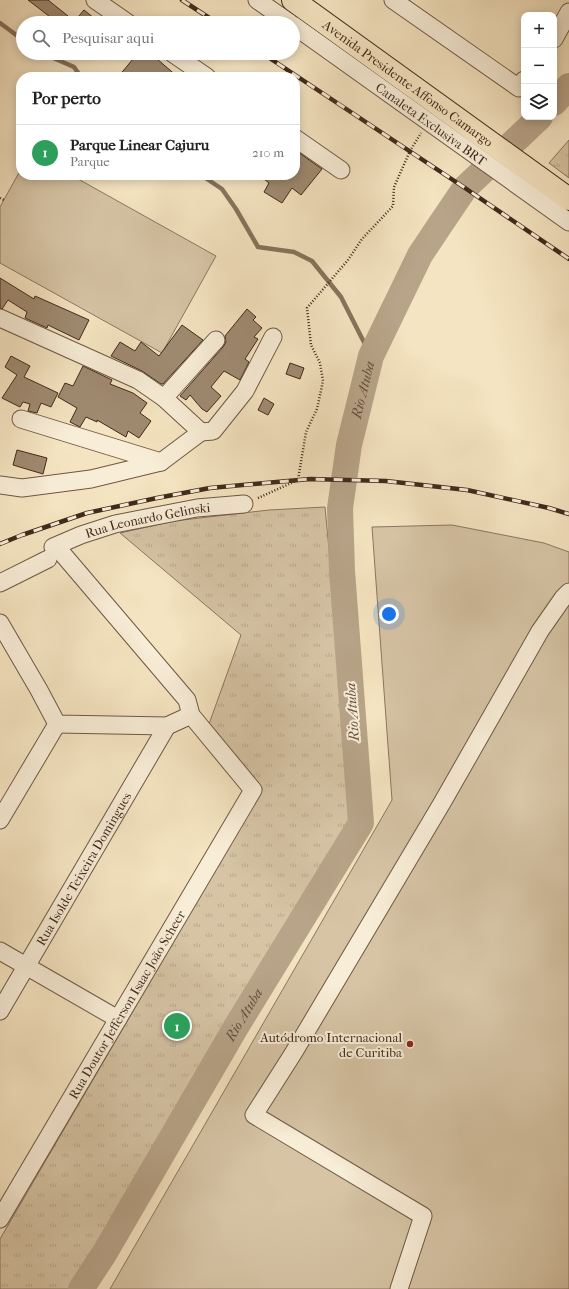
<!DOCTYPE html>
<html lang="pt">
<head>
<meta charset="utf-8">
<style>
  :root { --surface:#fff; --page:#f6f6f6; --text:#222; --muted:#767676; --line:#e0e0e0; --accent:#8f2418 }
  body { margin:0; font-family:"IM FELL French Canon",serif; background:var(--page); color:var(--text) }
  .controls { position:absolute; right:12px; top:12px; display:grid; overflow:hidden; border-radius:8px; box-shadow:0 2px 10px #0003 }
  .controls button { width:36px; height:36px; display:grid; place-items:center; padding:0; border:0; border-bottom:1px solid var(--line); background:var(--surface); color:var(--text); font:20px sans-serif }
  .you { position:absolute; left:389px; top:614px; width:14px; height:14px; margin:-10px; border:3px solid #fff; border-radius:50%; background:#1a73e8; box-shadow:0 0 0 6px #1a73e833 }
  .badge { display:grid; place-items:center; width:26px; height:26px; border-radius:50%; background:var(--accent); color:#fff; font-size:13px; font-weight:700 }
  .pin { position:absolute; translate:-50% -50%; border:2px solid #fff; box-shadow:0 1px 4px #0006 }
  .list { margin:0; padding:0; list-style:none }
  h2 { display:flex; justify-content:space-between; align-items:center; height:52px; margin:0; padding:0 16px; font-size:17px }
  h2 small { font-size:13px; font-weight:400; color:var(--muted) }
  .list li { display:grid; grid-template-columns:26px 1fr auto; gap:12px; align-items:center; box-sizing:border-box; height:56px; padding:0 16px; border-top:1px solid var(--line) }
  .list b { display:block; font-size:15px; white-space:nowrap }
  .list p { margin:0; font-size:13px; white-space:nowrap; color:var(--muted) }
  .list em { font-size:13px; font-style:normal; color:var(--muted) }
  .icon { flex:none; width:22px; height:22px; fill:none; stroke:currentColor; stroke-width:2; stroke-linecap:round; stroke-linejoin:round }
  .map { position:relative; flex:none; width:569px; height:1289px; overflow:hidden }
  .search { position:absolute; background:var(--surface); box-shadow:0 2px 10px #0003; left:16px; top:16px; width:284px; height:44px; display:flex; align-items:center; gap:10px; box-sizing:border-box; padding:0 14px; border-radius:22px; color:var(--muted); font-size:15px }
  .panel { position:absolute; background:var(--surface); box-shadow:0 2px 10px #0003; left:16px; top:72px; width:284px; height:108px; border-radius:16px }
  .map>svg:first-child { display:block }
</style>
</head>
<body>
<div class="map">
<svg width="569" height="1289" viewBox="0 0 569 1289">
  <defs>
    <pattern id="park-tufts" width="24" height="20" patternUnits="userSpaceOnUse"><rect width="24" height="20" fill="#d6c4a5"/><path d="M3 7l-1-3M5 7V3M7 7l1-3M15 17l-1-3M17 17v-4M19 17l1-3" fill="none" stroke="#b9a88d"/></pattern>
  </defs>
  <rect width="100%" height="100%" fill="#f5e4c1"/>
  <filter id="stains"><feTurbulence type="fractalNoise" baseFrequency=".005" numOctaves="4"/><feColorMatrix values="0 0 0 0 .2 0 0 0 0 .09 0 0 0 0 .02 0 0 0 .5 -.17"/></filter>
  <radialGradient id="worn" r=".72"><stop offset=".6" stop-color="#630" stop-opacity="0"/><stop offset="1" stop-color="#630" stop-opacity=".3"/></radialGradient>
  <path fill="url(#park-tufts)" stroke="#8c7660" d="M569 140V178L549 163Z
    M325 507 354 813 89 1264 71 1289H0V1239L262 790 209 724 241 635 120 533 174 521 269 510Z"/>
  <path fill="#d6c4a5" stroke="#8c7660" d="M21 169V175H71L216 256 162 353 0 263V207Z
    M452 525 544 543 569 552V1289H110L392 800 372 527Z"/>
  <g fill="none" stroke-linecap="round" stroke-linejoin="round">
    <path stroke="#88735d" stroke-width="4.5" d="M0 23 23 40
      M42 53 74 67 81 77
      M201 175 222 189 236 209 258 247 294 252 312 261 341 297 371 356"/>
    <g stroke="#b8a489" stroke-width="26">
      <path d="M554 103 569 86"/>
      <path id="s1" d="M81 1289 104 1254 236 1027 361 823 342 571 340 508 349 445 371 356 420 255 440 225 465 188 540 117"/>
    </g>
  </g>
  <path fill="#9f8a71" stroke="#41291b" d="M28 0H48L68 16 62 23H58Z
    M84 10 100 23H73Z
    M138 53H162L157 59 178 77H118Z
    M295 150 322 169 301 195 292 188 282 203 264 192 269 183 259 175H295Z
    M0 278 34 299 35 296 89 320 79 340 48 325 47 328 25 318 27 312 8 300 2 309 0 308Z
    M247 309 256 317 253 320 262 328 254 337 258 339 245 359 249 362 240 380 224 371 211 387 221 396 207 412 202 409 190 395 186 400 180 396 223 347 226 342 225 336Z
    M182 325 203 340 163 384H161L142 371 111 356 120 342 135 351 141 342 159 356Z
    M11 356 30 366 24 377 58 393 51 407 41 403 37 413 28 411 30 404 23 402 20 407 2 398 17 375 5 367Z
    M290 363 304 368 300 379 286 374Z
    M83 366 112 380 110 384 133 393 147 403 140 413 151 421 139 438 128 431 126 437 97 420V422L86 417 80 427 70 422 77 408 58 397 65 383 73 386Z
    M264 398 274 404 268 415 258 410Z
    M17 450 47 458 43 474 13 465Z"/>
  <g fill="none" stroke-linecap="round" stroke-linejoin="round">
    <defs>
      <g id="minor">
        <path d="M95 0 128 23"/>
        <path d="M257 0 290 23"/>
        <path d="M393 0 519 88 524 80"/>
        <path id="s2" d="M293 25 569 222"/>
        <path d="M554 39 569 12"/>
        <path d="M172 53 207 77"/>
        <path d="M295 138 341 170"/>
        <path d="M0 318 138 380 164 398 201 432 213 431 245 391 273 337"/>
        <path d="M164 398 216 340"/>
        <path d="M21 419 161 462"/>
        <path d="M0 485 22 488 91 479 161 462 201 432"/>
        <path id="s3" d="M53 547 81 535 115 524 197 508 244 504"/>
        <path d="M0 583 48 559"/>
        <path d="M0 623 39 690 57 724 167 726 191 715"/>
        <path d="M0 820 57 724"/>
        <path d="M0 951 118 1019"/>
        <path id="s4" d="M0 1011 167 726"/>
        <path id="s5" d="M0 1219 253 790 191 715 187 700 61 552"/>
        <path d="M399 1289 423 1216 254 1115 294 1052 442 803 540 631 563 598 569 592"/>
      </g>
      <g id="major">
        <path id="s6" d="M293 0 569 199"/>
      </g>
    </defs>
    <use href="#minor" stroke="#6e5844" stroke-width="19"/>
    <use href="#major" stroke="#41291b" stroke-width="24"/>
    <path stroke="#41291b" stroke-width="2.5" stroke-dasharray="1 2" stroke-linecap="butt" d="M0 198 4 200
      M258 498 298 480 306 432 317 409 323 381 320 363 311 345 307 308 348 260 362 239 393 206 394 187 410 151 421 133"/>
    <use href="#minor" stroke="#f8edd7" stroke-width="17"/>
    <use href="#major" stroke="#f5e4c1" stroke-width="22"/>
    <defs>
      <path id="rail" d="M182 0 217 23
        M262 53 465 188 569 259
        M0 544 22 535 87 513 157 498 210 488 310 479 386 481 467 490 549 508 569 514"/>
    </defs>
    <use href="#rail" stroke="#41291b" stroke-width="4.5"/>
    <use href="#rail" stroke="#f8edd7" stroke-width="3" stroke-dasharray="9" stroke-linecap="butt"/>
  </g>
  <circle fill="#8f2418" stroke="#f8edd7" stroke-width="1.5" cx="410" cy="1044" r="4"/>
  <g text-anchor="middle" stroke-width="4" stroke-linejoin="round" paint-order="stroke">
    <g font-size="13" fill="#41291b" stroke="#f8edd7">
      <text dy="5" stroke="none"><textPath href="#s6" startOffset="142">Avenida Presidente Affonso Camargo</textPath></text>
      <text dy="5" stroke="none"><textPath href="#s2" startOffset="170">Canaleta Exclusiva BRT</textPath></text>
      <text dy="5" stroke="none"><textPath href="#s3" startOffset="99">Rua Leonardo Gelinski</textPath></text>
      <text dy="5" stroke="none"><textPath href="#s4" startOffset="165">Rua Isolde Teixeira Domingues</textPath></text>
      <text dy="5" stroke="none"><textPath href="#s5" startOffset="249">Rua Doutor Jefferson Isaac João Scheer</textPath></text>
    </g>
    <g font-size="13" fill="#41291b" stroke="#f8edd7" text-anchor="end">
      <text x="402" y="1042">Autódromo Internacional<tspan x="402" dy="15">de Curitiba</tspan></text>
    </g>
    <g font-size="14" font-style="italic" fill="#654e3c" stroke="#f8edd7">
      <text dy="5" stroke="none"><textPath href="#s1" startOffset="980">Rio Atuba</textPath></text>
      <text transform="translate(352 712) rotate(-94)" y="5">Rio Atuba</text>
      <text dy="5" stroke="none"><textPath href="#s1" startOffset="319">Rio Atuba</textPath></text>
    </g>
  </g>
  <rect width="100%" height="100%" filter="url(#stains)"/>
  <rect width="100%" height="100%" fill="url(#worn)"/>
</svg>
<div class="controls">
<button>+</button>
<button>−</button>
<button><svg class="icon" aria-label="layers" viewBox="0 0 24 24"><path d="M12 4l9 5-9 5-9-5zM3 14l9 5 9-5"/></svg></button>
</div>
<div class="you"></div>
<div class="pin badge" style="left:177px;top:1026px;background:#2e9e5b">1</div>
<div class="search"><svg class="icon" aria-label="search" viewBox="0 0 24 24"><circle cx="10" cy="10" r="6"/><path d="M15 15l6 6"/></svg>Pesquisar aqui</div>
<section class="panel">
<h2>Por perto<small></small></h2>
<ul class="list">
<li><span class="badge" style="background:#2e9e5b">1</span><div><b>Parque Linear Cajuru</b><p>Parque</p></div><em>210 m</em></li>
</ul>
</section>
</div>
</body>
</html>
